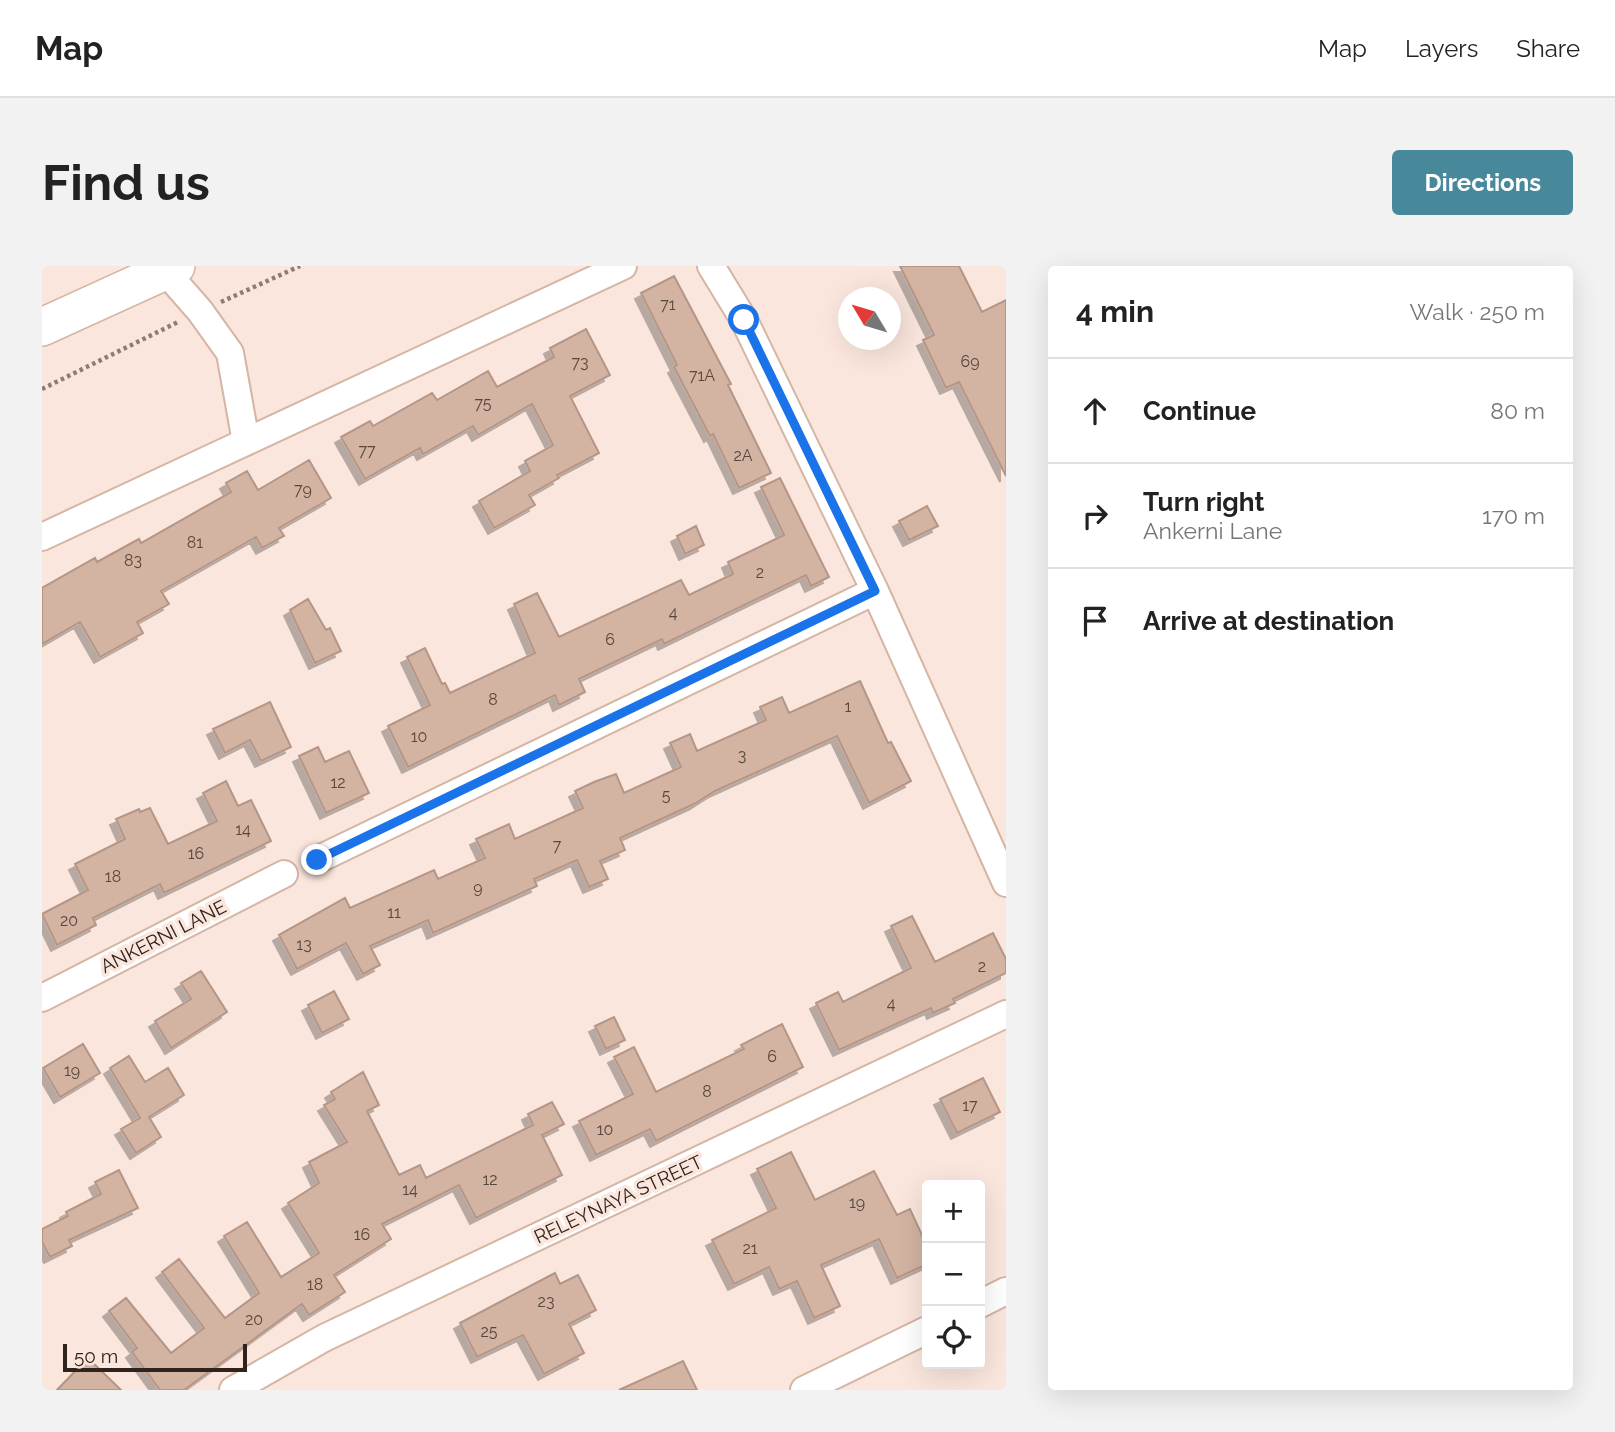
<!DOCTYPE html>
<html lang="en">
<head>
<meta charset="utf-8">
<style>
  :root { --surface:#fff; --page:#f2f2f2; --text:#222; --muted:#767676; --line:#e0e0e0; --accent:#47889a }
  body { margin:0; font-family:Raleway,sans-serif; background:var(--page); color:var(--text) }
  .controls { position:absolute; right:21px; bottom:21px; display:grid; overflow:hidden; border-radius:7px; box-shadow:0 7px 28px #0002 }
  .controls button { width:63px; height:63px; display:grid; place-items:center; padding:0; border:0; border-bottom:2px solid var(--line); background:var(--surface); color:var(--text); font:35px sans-serif }
  .compass { position:absolute; left:796px; top:21px; width:63px; height:63px; border-radius:50%; background:var(--surface); box-shadow:0 7px 28px #0002; rotate:308deg }
  .scale { position:absolute; left:21px; bottom:18px; width:184px; box-sizing:border-box; padding-left:7px; border:4px solid #2f231c; border-top:0; font-size:19px; line-height:24px; white-space:nowrap; color:#2f231c; -webkit-text-stroke:5px #fae6dc; paint-order:stroke }
  .stop { position:absolute; width:21px; height:21px; margin:-16px; border:5px solid #1a73e8; border-radius:50%; background:#fff }
  .stop.end { background:#1a73e8; border-color:#fff; box-shadow:0 2px 7px #0008 }
  .list { margin:0; padding:0; list-style:none }
  h2 { display:flex; justify-content:space-between; align-items:center; height:91px; margin:0; padding:0 28px; font-size:30px }
  h2 small { font-size:23px; font-weight:400; color:var(--muted) }
  .list li { display:grid; grid-template-columns:46px 1fr auto; gap:21px; align-items:center; box-sizing:border-box; height:105px; padding:0 28px; border-top:2px solid var(--line) }
  .list b { display:block; font-size:26px; white-space:nowrap }
  .list p { margin:0; font-size:23px; white-space:nowrap; color:var(--muted) }
  .list em { font-size:23px; font-style:normal; color:var(--muted) }
  .icon { flex:none; width:38px; height:38px; fill:none; stroke:currentColor; stroke-width:2; stroke-linecap:round; stroke-linejoin:round }
  .map { position:relative; flex:none; width:964px; height:1124px; overflow:hidden; border-radius:7px }
  header { display:flex; align-items:center; gap:42px; box-sizing:border-box; height:98px; padding:0 35px; background:var(--surface); border-bottom:2px solid var(--line) }
  header strong { font-size:33px }
  nav { display:flex; gap:38px; margin-inline-start:auto; font-size:24px }
  .intro { display:flex; align-items:center; justify-content:space-between; box-sizing:border-box; height:168px; padding:0 42px }
  h1 { margin:0; font-size:49px }
  .button { padding:18px 32px; border-radius:7px; background:var(--accent); color:#fff; font-size:24px; font-weight:700 }
  main { display:flex; gap:42px; padding:0 42px }
  aside { flex:1; background:var(--surface); border-radius:7px; box-shadow:0 7px 28px #0002 }
  .map>svg:first-child { display:block }
</style>
</head>
<body>
<header>
<strong>Map</strong>
<nav><a>Map</a><a>Layers</a><a>Share</a></nav>
</header>
<div class="intro"><h1>Find us</h1><a class="button">Directions</a></div>
<main>
<div class="map">
<svg width="964" height="1124" viewBox="0 0 964 1124">
  <defs>
    <filter id="shadow"><feDropShadow dx="-6" dy="6" stdDeviation="0" flood-color="#0004"/></filter>
  </defs>
  <rect width="100%" height="100%" fill="#fae6dc"/>
  <path fill="#d3b3a2" stroke="#b59686" stroke-width="2" filter="url(#shadow)" d="M858 0H917L940 46 964 34V210L917 116 904 122 881 74 892 69Z
    M632 10 689 118 686 119 729 207 697 222 671 168 668 170 632 101 635 99 599 27Z
    M544 63 568 109 528 130 557 187 515 209 517 212 487 229 493 239 452 262 437 235 488 205 483 195 511 179 490 138 436 169 431 160 381 188 378 182 323 213 299 171 328 155 331 160 390 127 395 134 446 105 455 121 512 91 508 82Z
    M267 194 289 232 237 262 242 270 220 282 214 271 119 325 127 338 95 356 101 367 58 391 38 356 0 378V322L53 292 55 296 97 273 99 277 189 226 184 217 205 205 216 224Z
    M738 212 787 311 769 320 764 309 622 378 620 373 537 413 543 426 517 439 513 429 366 501 346 460 388 439 365 391 383 382 400 418 403 417 408 427 493 387 472 338 495 327 517 371 639 314 647 329 691 308 686 296 742 269 719 221Z
    M885 240 896 260 867 274 857 255Z
    M654 260 662 279 643 288 635 270Z
    M266 333 284 364 288 362 299 385 273 397 248 344Z
    M818 415 846 477 849 476 869 515 827 537 795 470 673 525 654 537 578 572 583 584 558 595 566 613 547 621 535 594 492 613 495 620 391 667 386 654 328 680 338 699 321 708 304 677 255 703 237 669 303 632 308 642 392 604 396 613 443 592 434 573 467 558 473 573 541 542 533 525 552 516 574 508 582 527 639 501 628 477 648 468 655 485 724 454 718 441 740 431 747 447Z
    M228 436 249 481 219 495 208 474 183 487 171 463Z
    M276 481 283 496 307 485 327 527 284 547 257 490Z
    M184 515 196 540 209 534 229 575 122 627 118 618 51 652 54 659 15 679 0 648 46 624 33 598 83 573 74 553 97 543 98 546 108 542 126 578 175 555 161 527Z
    M870 650 893 696 951 667 964 693V707L911 733 913 737 891 747 889 742 797 784 774 737 796 726 801 736 869 702 849 660Z
    M159 705 185 746 129 782 113 755 149 733 139 717Z
    M292 725 307 753 280 767 266 739Z
    M572 751 583 774 564 783 553 760Z
    M740 758 761 801 614 875 608 863 554 889 537 855 591 828 572 791 592 781 614 826 702 783 699 779Z
    M41 778 58 807 18 831 1 802Z
    M87 790 103 816 126 802 142 829 107 851 119 871 94 887 79 863 98 852 68 802Z
    M321 806 337 839 325 845 357 909 378 899 384 912 491 859 486 848 510 836 522 858 500 869 520 909 434 952 417 919 340 958 349 973 292 1009 303 1026 267 1049 260 1038 142 1124H118L90 1086 95 1082 67 1045 84 1032 129 1087 162 1062 120 1006 137 993 183 1052 217 1027 182 970 205 956 239 1011 277 987 246 937 277 917 267 896 305 876 282 839 293 833 289 826Z
    M941 812 958 846 915 867 898 833Z
    M749 886 773 934 832 905 855 949 868 943 885 980V998L855 1012 837 973 779 999 798 1040 772 1052 755 1015 737 1023 727 1001 692 1018 670 974 734 942 715 903Z
    M77 904 96 942 27 974 30 980 8 991 0 976V963L26 950 24 946 59 928 53 916Z
    M513 1007 518 1018 536 1009 554 1044 527 1058 542 1087 502 1108 481 1069 435 1091 418 1057Z
    M46 1092 79 1124H15Z
    M641 1095 655 1124H577Z"/>
  <g fill="none" stroke-linecap="round" stroke-linejoin="round">
    <defs>
      <path id="minor" d="M669 0 702 54 833 325 964 617
        M123 5 158 45 188 87 204 176
        M0 271 581 0
        M275 594 833 325
        M0 732 242 608
        M938 1038 964 1025
        M191 1124 282 1072 964 748
        M762 1124 885 1064"/>
      <path id="secondary" d="M0 61 134 0"/>
    </defs>
    <use href="#minor" stroke="#d5b5a4" stroke-width="30"/>
    <use href="#secondary" stroke="#d5b5a4" stroke-width="40"/>
    <path stroke="#8c7d74" stroke-width="4.5" stroke-dasharray="3.5 3.5" stroke-linecap="butt" d="M179 36 258 0
      M0 123 136 56"/>
    <use href="#minor" stroke="#fff" stroke-width="26"/>
    <use href="#secondary" stroke="#fff" stroke-width="37"/>
  </g>
  <g fill="none" stroke-linecap="round" stroke-linejoin="round">
    <path stroke="#1a73e8" stroke-width="9" d="M275 594 833 325 702 54"/>
  </g>
  <g text-anchor="middle" stroke-width="7" stroke-linejoin="round" paint-order="stroke">
    <g font-size="16" fill="#58473e">
      <text x="626" y="44">71</text>
      <text x="928" y="101">69</text>
      <text x="538" y="102">73</text>
      <text x="660" y="115">71А</text>
      <text x="441" y="143">75</text>
      <text x="325" y="190">77</text>
      <text x="701" y="195">2А</text>
      <text x="261" y="229">79</text>
      <text x="153" y="282">81</text>
      <text x="91" y="300">83</text>
      <text x="718" y="312">2</text>
      <text x="631" y="352">4</text>
      <text x="568" y="379">6</text>
      <text x="451" y="439">8</text>
      <text x="806" y="446">1</text>
      <text x="377" y="476">10</text>
      <text x="700" y="495">3</text>
      <text x="296" y="522">12</text>
      <text x="624" y="535">5</text>
      <text x="201" y="569">14</text>
      <text x="515" y="585">7</text>
      <text x="154" y="593">16</text>
      <text x="71" y="616">18</text>
      <text x="436" y="627">9</text>
      <text x="352" y="652">11</text>
      <text x="27" y="660">20</text>
      <text x="262" y="684">13</text>
      <text x="940" y="706">2</text>
      <text x="849" y="743">4</text>
      <text x="730" y="796">6</text>
      <text x="30" y="810">19</text>
      <text x="665" y="831">8</text>
      <text x="928" y="845">17</text>
      <text x="563" y="869">10</text>
      <text x="448" y="919">12</text>
      <text x="368" y="929">14</text>
      <text x="815" y="942">19</text>
      <text x="320" y="974">16</text>
      <text x="708" y="988">21</text>
      <text x="273" y="1024">18</text>
      <text x="504" y="1041">23</text>
      <text x="212" y="1059">20</text>
      <text x="447" y="1071">25</text>
    </g>
    <g font-size="19" fill="#2f231c" stroke="#fae6dc">
      <text transform="translate(121 670) rotate(-27)" y="7">ANKERNI LANE</text>
      <text transform="translate(576 933) rotate(-25)" y="7">RELEYNAYA STREET</text>
    </g>
  </g>
</svg>
<div class="controls">
<button>+</button>
<button>−</button>
<button><svg class="icon" aria-label="locate" viewBox="0 0 24 24"><circle cx="12" cy="12" r="6"/><path d="M12 2v4M12 18v4M2 12h4M18 12h4"/></svg></button>
</div>
<svg class="compass" viewBox="-18 -18 36 36"><path d="M0-13l5 13h-10z" fill="#e53935"/><path d="M0 13l5-13h-10z" fill="#767676"/></svg>
<div class="scale">50 m</div>
<div class="stop" style="left:702px;top:54px"></div>
<div class="stop end" style="left:275px;top:594px"></div>
</div>
<aside>
<h2>4 min<small>Walk · 250 m</small></h2>
<ul class="list">
<li><svg class="icon" aria-label="ahead" viewBox="0 0 24 24"><path d="M12 20V5M6 11l6-6 6 6"/></svg><div><b>Continue</b></div><em>80 m</em></li>
<li><svg class="icon" aria-label="right" viewBox="0 0 24 24"><path d="M7 20v-9h11M14 6l5 5-5 5"/></svg><div><b>Turn right</b><p>Ankerni Lane</p></div><em>170 m</em></li>
<li><svg class="icon" aria-label="arrive" viewBox="0 0 24 24"><path d="M6 21V4h12l-3 4 3 4H6"/></svg><div><b>Arrive at destination</b></div></li>
</ul>
</aside>
</main>
</body>
</html>
